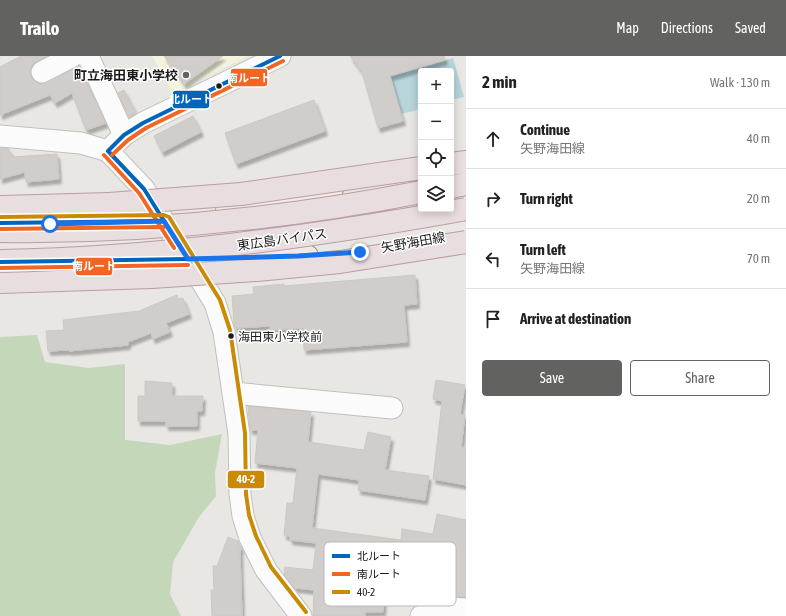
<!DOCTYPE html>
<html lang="en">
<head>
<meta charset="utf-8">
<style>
  :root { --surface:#fff; --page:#f6f6f6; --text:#222; --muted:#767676; --line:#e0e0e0; --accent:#626260 }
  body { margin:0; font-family:"Asap Condensed","Noto Sans JP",sans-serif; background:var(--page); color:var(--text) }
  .controls { position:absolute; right:12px; top:12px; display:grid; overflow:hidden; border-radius:4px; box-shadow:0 2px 10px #0003 }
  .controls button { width:36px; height:36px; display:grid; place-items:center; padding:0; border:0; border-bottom:1px solid var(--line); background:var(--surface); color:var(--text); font:20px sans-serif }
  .stop { position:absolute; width:12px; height:12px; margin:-9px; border:3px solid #1a73e8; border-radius:50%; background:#fff }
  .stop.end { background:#1a73e8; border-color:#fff; box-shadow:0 1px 4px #0008 }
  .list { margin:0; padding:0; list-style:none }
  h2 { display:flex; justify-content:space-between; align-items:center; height:52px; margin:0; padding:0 16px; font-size:17px }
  h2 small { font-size:13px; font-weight:400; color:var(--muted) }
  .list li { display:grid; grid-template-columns:26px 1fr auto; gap:12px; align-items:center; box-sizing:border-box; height:60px; padding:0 16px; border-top:1px solid var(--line) }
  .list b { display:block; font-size:15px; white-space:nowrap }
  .list p { margin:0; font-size:13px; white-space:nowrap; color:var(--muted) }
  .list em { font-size:13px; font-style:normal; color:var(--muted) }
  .actions { display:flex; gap:8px; padding:12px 16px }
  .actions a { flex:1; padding:9px 0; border:1px solid var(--accent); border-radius:4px; text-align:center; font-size:14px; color:var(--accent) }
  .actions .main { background:var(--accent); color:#fff }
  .icon { flex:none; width:22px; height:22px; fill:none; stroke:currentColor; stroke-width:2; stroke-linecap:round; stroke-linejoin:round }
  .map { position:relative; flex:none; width:466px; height:560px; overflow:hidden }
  header { display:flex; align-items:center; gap:24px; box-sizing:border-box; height:56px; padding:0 20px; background:var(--accent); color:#fff }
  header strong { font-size:19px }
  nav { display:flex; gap:22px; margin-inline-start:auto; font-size:14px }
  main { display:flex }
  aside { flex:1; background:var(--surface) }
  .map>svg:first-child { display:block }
</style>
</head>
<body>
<header>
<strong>Trailo</strong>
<nav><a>Map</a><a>Directions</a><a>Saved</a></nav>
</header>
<main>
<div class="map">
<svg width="466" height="560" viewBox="0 0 466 560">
  <defs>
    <filter id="shadow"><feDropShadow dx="2.5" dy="4.5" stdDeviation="1" flood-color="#0004"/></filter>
  </defs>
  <rect width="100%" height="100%" fill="#e9e7e3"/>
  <path fill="#f4f3dd" d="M152 0H248L173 37Z"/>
  <path fill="#c4d7b9" d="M37 279 45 306 89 312 125 308V384L170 389 222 378 215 417 216 440 199 461 173 506 170 538 181 560H0V281Z"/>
  <path fill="#b7d5db" d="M453 2 464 41 451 44V15H421V53L401 58 390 20Z"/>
  <path fill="#d0cdca" stroke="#ccc8c4" filter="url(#shadow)" d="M21 0H47L36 6 32 9 30 15 32 22 35 26 41 28 48 27 79 10 106 67 86 74 72 37 55 47 50 39 0 59V11Z
    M164 0H223L184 28Z
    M350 0H444L445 4 390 20 403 65 378 72 362 16Z
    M124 34 136 57 129 61 118 37Z
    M314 44 325 75 236 108 225 77Z
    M193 60 201 76 162 96 154 80Z
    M0 92 9 93 12 101 57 98 59 123 26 126 25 116 0 123Z
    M415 219 417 248 404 249 407 286 304 294 303 272 270 274V270L235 272 234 267 232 240 254 238 253 231 284 228V230Z
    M177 239 178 243 183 242 189 258 166 267 170 276 153 283 151 277 128 286V289L69 295V294L48 295 46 275 64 274 63 264 139 255Z
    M436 324 465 329 460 358 465 359 461 391 466 392V429L433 423 442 345 433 343Z
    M145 325 172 327V340H203L202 355H197V370H166V365H138V340H145Z
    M248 350 311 356 308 386 364 394 368 376 391 381 385 414 429 420 425 444 358 434 359 424 318 418 312 472 401 484 402 473 433 478 437 458 466 464V541L446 540 431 544 432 541 416 539 417 532 389 529 388 542H384L383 556H365V560H313L314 534 295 532 284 518 285 511 313 514 316 487 290 484V480L284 479 287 447H293L297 412 255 407 258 374H250Z
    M228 481 238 485 241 492 240 496 242 560H212L211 534H214L213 510H217Z"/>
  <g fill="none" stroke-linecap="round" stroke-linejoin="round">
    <defs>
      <path id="minor" d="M88 0 124 79
        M42 16 73 0
        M0 80 81 87 108 95 144 133 164 165 215 247 224 276 239 378 240 438 243 460 250 482 266 514 301 560
        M108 95 124 79 143 67 280 0
        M233 337 392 352
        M421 560 446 552 466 553"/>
      <path id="major" d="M227 155 265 149 332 133
        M171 204 307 200"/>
      <path id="highway" d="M451 108 466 106
        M451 131 466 128
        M0 151 109 148
        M0 226 152 221"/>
    </defs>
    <use href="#minor" stroke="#c1c0bf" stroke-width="23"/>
    <use href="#major" stroke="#9e9481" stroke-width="24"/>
    <use href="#highway" stroke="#bc9ca5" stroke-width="24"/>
    <use href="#minor" stroke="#fcfbfb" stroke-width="21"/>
    <use href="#major" stroke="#efeae3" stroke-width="22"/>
    <use href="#highway" stroke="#e8dddf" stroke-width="22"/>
    <defs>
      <path id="highway-bridge" d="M109 148 241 138 421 112
        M0 175C141 177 283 163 421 136
        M0 205C158 202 311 181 466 153
        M152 221 257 214 340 206 466 186"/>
    </defs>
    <use href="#highway-bridge" stroke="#bc9ca5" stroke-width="24" stroke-linecap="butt"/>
    <use href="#highway-bridge" stroke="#e8dddf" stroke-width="22"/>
    <defs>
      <path id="bus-1" d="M108 95 124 79 143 67 280 0
        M108 95 144 133 179 189
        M0 167 164 165
        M0 206 188 203"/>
      <path id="bus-2" d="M104 99 139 137 174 192
        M112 99 128 84 146 72 283 5
        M0 173 164 171
        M0 212 188 209"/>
      <path id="bus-3" d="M0 161 164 159 169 161 220 244 230 274 245 377 246 438 249 459 256 480 271 511 306 556"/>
    </defs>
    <use href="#bus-1" stroke="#fff" stroke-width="7"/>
    <use href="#bus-2" stroke="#fff" stroke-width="7"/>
    <use href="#bus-3" stroke="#fff" stroke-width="7"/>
    <use href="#bus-1" stroke="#0065bd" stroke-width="4"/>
    <use href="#bus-2" stroke="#f26522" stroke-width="4"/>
    <use href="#bus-3" stroke="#cb8a05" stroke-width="4"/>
  </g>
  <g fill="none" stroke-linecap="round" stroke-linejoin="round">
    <path stroke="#1a73e8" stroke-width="5" d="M50 168 164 165 188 203 298 200 360 196"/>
  </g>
  <circle fill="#626260" stroke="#fff" stroke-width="1.5" cx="186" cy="19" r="4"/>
  <g fill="#1a1a1a" stroke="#fff" stroke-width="1.5">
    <circle cx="219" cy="30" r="3.5"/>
    <circle cx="231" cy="280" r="3.5"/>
  </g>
  <g text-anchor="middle" stroke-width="3" stroke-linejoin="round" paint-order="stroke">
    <g font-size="12" fill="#1a1a1a" stroke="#fff" text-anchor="start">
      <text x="238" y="285">海田東小学校前</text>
    </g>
    <g font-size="13" font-weight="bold" fill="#1a1a1a" stroke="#fff" text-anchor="end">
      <text x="178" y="24">町立海田東小学校</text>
    </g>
    <g font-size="13" fill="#1a1a1a" stroke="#fff">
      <text transform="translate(282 183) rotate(-8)" y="5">東広島バイパス</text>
      <text transform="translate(413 186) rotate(-10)" y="5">矢野海田線</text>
    </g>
  </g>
  <rect x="324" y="486" width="132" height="64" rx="6" fill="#fff" stroke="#bababa" stroke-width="1"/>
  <rect x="332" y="498" width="18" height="4" fill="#0065bd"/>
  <rect x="332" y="516" width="18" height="4" fill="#f26522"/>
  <rect x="332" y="534" width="18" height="4" fill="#cb8a05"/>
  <g font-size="11" fill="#1a1a1a">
    <text x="357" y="504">北ルート</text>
    <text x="357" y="522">南ルート</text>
    <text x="357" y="540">40-2</text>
  </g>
  <g stroke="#fff" stroke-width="1.5">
    <rect x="230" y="12" width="38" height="19" rx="4" fill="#f26522"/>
    <rect x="172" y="34" width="38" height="19" rx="4" fill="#0065bd"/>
    <rect x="75" y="201" width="38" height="19" rx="4" fill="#f26522"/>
    <rect x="227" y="414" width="38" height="19" rx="4" fill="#cb8a05"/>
  </g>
  <g font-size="11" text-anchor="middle" font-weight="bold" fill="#fff">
    <text x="249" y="26">南ルート</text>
    <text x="191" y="47">北ルート</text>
    <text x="94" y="214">南ルート</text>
    <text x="246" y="427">40-2</text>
  </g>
</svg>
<div class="controls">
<button>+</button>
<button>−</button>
<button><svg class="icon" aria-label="locate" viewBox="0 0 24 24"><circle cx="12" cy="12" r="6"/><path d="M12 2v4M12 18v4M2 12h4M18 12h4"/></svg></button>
<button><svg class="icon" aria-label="layers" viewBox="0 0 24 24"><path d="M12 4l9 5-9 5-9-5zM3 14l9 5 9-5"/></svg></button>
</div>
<div class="stop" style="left:50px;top:168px"></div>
<div class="stop end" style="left:360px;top:196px"></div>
</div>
<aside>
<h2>2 min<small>Walk · 130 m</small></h2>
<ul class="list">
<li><svg class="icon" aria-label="ahead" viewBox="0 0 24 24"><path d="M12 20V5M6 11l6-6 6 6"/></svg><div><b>Continue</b><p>矢野海田線</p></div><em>40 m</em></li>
<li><svg class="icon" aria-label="right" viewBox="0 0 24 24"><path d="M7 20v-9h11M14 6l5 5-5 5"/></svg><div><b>Turn right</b></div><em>20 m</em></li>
<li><svg class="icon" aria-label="left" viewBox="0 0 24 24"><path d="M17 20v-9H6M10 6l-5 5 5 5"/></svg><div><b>Turn left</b><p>矢野海田線</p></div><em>70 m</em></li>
<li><svg class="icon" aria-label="arrive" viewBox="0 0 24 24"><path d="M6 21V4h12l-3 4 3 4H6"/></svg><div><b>Arrive at destination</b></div></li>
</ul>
<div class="actions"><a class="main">Save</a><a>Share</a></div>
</aside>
</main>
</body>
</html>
